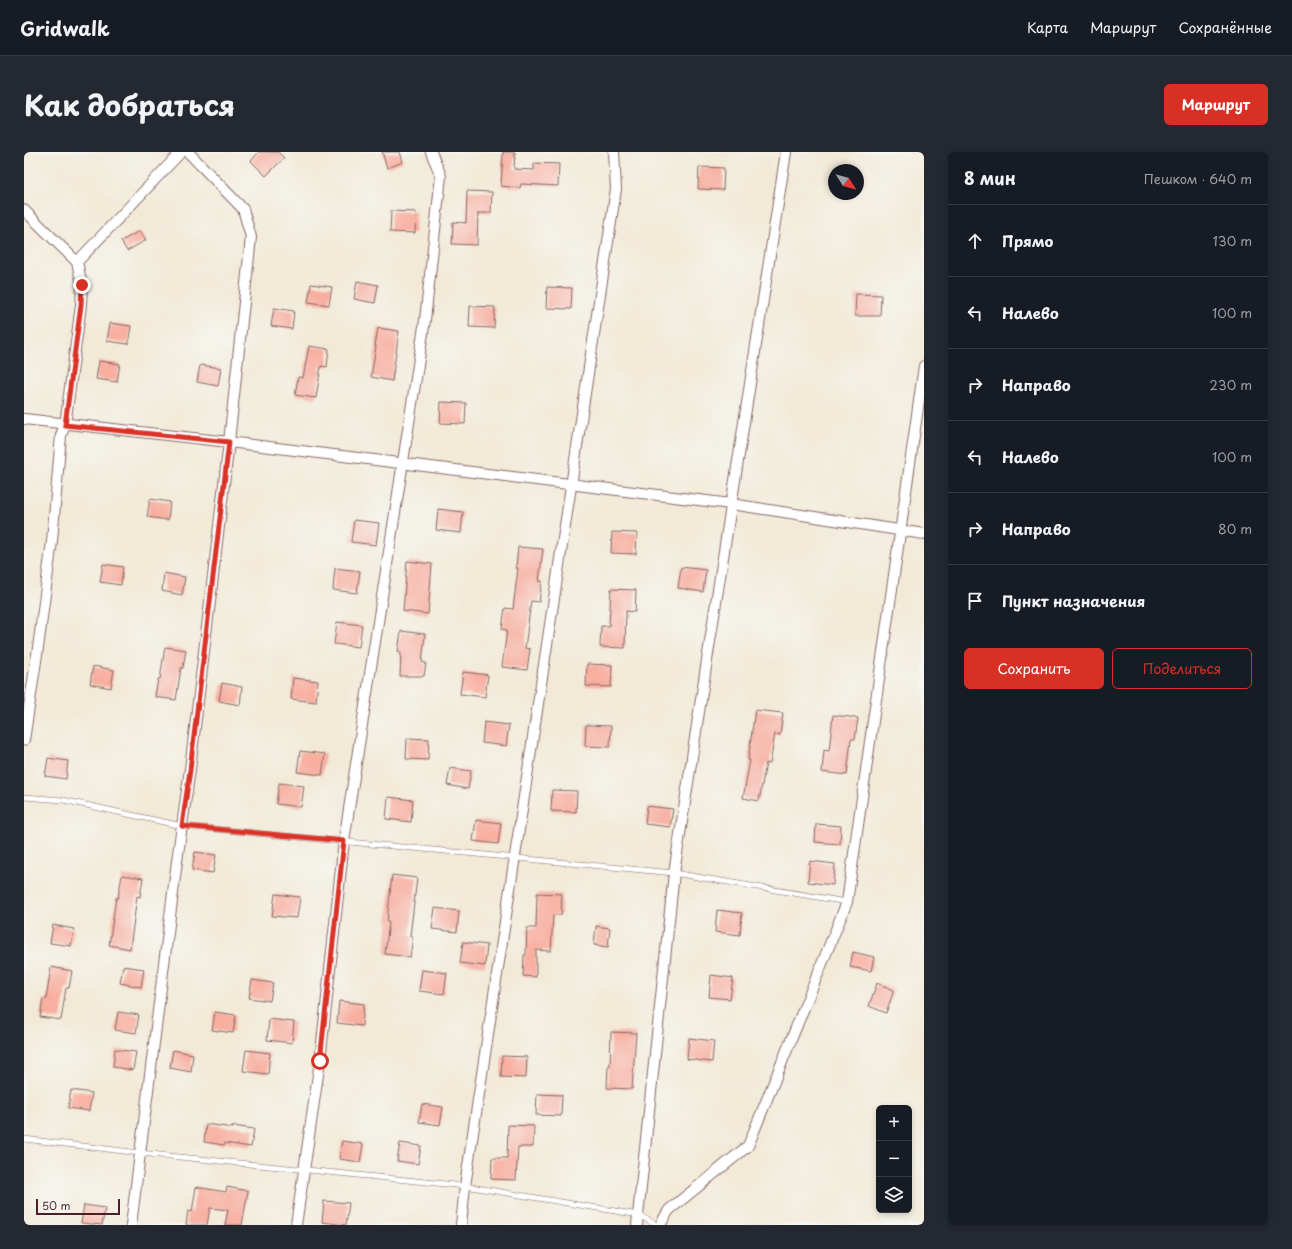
<!DOCTYPE html>
<html lang="ru">
<head>
<meta charset="utf-8">
<style>
  :root { --surface:#171b24; --page:#242831; --text:#f1f3f6; --muted:#9ea1a6; --line:#363941; --accent:#d93025 }
  body { margin:0; font-family:"Playpen Sans",sans-serif; background:var(--page); color:var(--text) }
  .controls { position:absolute; right:12px; bottom:12px; display:grid; overflow:hidden; border-radius:6px; box-shadow:0 2px 6px #0003 }
  .controls button { width:36px; height:36px; display:grid; place-items:center; padding:0; border:0; border-bottom:1px solid var(--line); background:var(--surface); color:var(--text); font:20px sans-serif }
  .compass { position:absolute; left:804px; top:12px; width:36px; height:36px; border-radius:50%; background:var(--surface); box-shadow:0 2px 6px #0003; rotate:127deg }
  .scale { position:absolute; left:12px; bottom:10px; width:84px; box-sizing:border-box; padding-left:4px; border:2px solid #4a1f2b; border-top:0; font-size:11px; line-height:14px; white-space:nowrap; color:#4a1f2b; -webkit-text-stroke:3px #f6f6f2; paint-order:stroke }
  .stop { position:absolute; width:12px; height:12px; margin:-9px; border:3px solid #d93025; border-radius:50%; background:#fff }
  .stop.end { background:#d93025; border-color:#fff; box-shadow:0 1px 4px #0008 }
  .list { margin:0; padding:0; list-style:none }
  h2 { display:flex; justify-content:space-between; align-items:center; height:52px; margin:0; padding:0 16px; font-size:17px }
  h2 small { font-size:13px; font-weight:400; color:var(--muted) }
  .list li { display:grid; grid-template-columns:26px 1fr auto; gap:12px; align-items:center; box-sizing:border-box; height:72px; padding:0 16px; border-top:1px solid var(--line) }
  .list b { display:block; font-size:15px; white-space:nowrap }
  .list em { font-size:13px; font-style:normal; color:var(--muted) }
  .actions { display:flex; gap:8px; padding:12px 16px }
  .actions a { flex:1; padding:9px 0; border:1px solid var(--accent); border-radius:6px; text-align:center; font-size:14px; color:var(--accent) }
  .actions .main { background:var(--accent); color:#fff }
  .icon { flex:none; width:22px; height:22px; fill:none; stroke:currentColor; stroke-width:2; stroke-linecap:round; stroke-linejoin:round }
  .map { position:relative; flex:none; width:900px; height:1073px; overflow:hidden; border-radius:6px }
  header { display:flex; align-items:center; gap:24px; box-sizing:border-box; height:56px; padding:0 20px; background:var(--surface); border-bottom:1px solid var(--line) }
  header strong { font-size:19px }
  nav { display:flex; gap:22px; margin-inline-start:auto; font-size:14px }
  .intro { display:flex; align-items:center; justify-content:space-between; box-sizing:border-box; height:96px; padding:0 24px }
  h1 { margin:0; font-size:28px }
  .button { padding:10px 18px; border-radius:6px; background:var(--accent); color:#fff; font-size:14px; font-weight:700 }
  main { display:flex; gap:24px; padding:0 24px }
  aside { flex:1; background:var(--surface); border-radius:6px; box-shadow:0 2px 6px #0003 }
  .map>svg:first-child { display:block }
</style>
</head>
<body>
<header>
<strong>Gridwalk</strong>
<nav><a>Карта</a><a>Маршрут</a><a>Сохранённые</a></nav>
</header>
<div class="intro"><h1>Как добраться</h1><a class="button">Маршрут</a></div>
<main>
<div class="map">
<svg width="900" height="1073" viewBox="0 0 900 1073">
  <rect width="100%" height="100%" fill="#f6f6f2"/>
  <filter id="ink" filterUnits="userSpaceOnUse"><feTurbulence type="fractalNoise" baseFrequency=".025" numOctaves="2"/><feDisplacementMap in="SourceGraphic" scale="8" xChannelSelector="R" yChannelSelector="G"/><feConvolveMatrix kernelMatrix="1 2 1 2 8 2 1 2 1" color-interpolation-filters="sRGB"/></filter>
  <filter id="wash" filterUnits="userSpaceOnUse"><feTurbulence type="fractalNoise" baseFrequency=".012" numOctaves="4" result="noise"/><feDisplacementMap in="SourceGraphic" scale="16" xChannelSelector="R" yChannelSelector="G"/><feGaussianBlur stdDeviation="0.9" result="paint"/><feColorMatrix in="noise" values="0 0 0 0 0 0 0 0 0 0 0 0 0 0 0 0 0 1.4 0 .05"/><feComposite in="paint" operator="in"/></filter>
  <g filter="url(#wash)">
    <rect width="100%" height="100%" fill="#f2ead7"/>
    <g id="blocks">
      <path fill="#f8afa0" d="M235 0H254L260 6 242 24 227 9Z
        M358 0H376L379 10 363 16Z
        M479 0H491L490 17 510 18V11L535 12 534 34 497 32 496 36 477 34Z
        M675 15 700 16 699 38 674 37Z
        M443 39 468 40 467 61H454L453 93 428 92 429 70 442 71Z
        M367 59 392 60 391 81 366 80Z
        M116 79 122 88 103 99 97 89Z
        M333 129 354 133 351 151 330 147Z
        M287 132 308 135 305 153 284 150Z
        M523 135 548 136 547 157 522 156Z
        M832 142 857 143 856 164H831Z
        M446 154 471 155 470 176 445 175Z
        M250 156 270 159 268 177 247 174Z
        M86 171 107 174 104 192 83 189Z
        M354 176 375 179 368 229 347 225 352 194H351Z
        M285 194 305 197 303 215 297 214 292 246 271 243 274 225 279 226Z
        M75 209 96 212 93 230 72 227Z
        M176 213 197 216 194 234 173 230Z
        M417 250 442 251 441 272 416 271Z
        M126 347 146 350 144 368 123 365Z
        M414 357 439 360 437 381 412 378Z
        M330 368 355 371 352 393 327 390Z
        M588 380 613 381 612 402 587 401Z
        M494 395 519 397 515 429H518L515 450 507 449 501 496 506 497 503 518 478 515 483 478 478 477 481 456 489 457 494 416H492Z
        M383 409 408 412 404 462 379 459Z
        M79 412 99 415 97 433 76 430Z
        M657 415 682 418 679 440 654 436Z
        M311 416 336 419 333 441 309 438Z
        M140 421 161 425 158 443 138 439Z
        M587 437 612 438 611 460 602 459 601 496 576 495 577 474H585Z
        M313 470 338 473 335 495 310 492Z
        M377 479 401 482 398 510 402 511 400 524H376L377 500H374Z
        M141 495 162 498 159 516H157L152 548 131 545 134 527H136Z
        M563 512 588 513 587 535 562 534Z
        M69 514 90 518 87 536 66 532Z
        M439 520 464 523 461 545 436 542Z
        M269 526 294 529 292 550 267 547Z
        M198 531 218 535 216 553 195 549Z
        M731 558 759 561 756 583 751 582 746 612 742 611 735 649 719 646 726 608H724Z
        M809 563 834 566 831 587H827L823 623 798 620 800 598 805 599Z
        M460 570 485 573 482 594 458 591Z
        M562 573 587 574 586 595 561 594Z
        M383 586 405 587 404 608 382 607Z
        M276 599 301 602 298 623 273 620Z
        M24 606 44 609 42 627 21 624Z
        M426 616 447 619 444 637 423 633Z
        M255 631 280 634 277 655 252 652Z
        M528 638 553 639 552 660 527 659Z
        M364 645 389 648 387 670 362 667Z
        M623 654 649 657 646 675 621 672Z
        M452 668 477 671 474 692 449 689Z
        M792 672 817 674 816 692 791 690Z
        M171 700 192 703 189 721 168 718Z
        M786 709 811 712 809 733 784 730Z
        M98 723 119 726 116 745 113 744 106 797 85 793 92 746H94Z
        M368 723 393 726 386 784H389L386 805 361 802 365 770H363Z
        M513 741 538 742 537 763H529L527 799 512 798V825L499 824 500 803H502L503 776H512Z
        M251 742 276 745 273 766 248 764Z
        M411 756 435 759 433 780 408 777Z
        M693 758 718 761 716 783 691 780Z
        M29 773 50 777 47 794 26 791Z
        M572 774 586 776 584 795 570 793Z
        M439 790 463 793 461 814 436 811Z
        M829 800 850 805 847 819 826 815Z
        M99 814 120 817 117 835 96 831Z
        M27 815 48 819 45 836H42L37 868 16 865 19 847 22 848Z
        M398 818 423 821 420 842 395 839Z
        M687 823 709 826 706 847 685 845Z
        M228 828 249 831 246 849 225 846Z
        M853 831 870 838 862 861 845 854Z
        M315 849 340 852 338 874 313 871Z
        M94 860 115 863 112 881 91 878Z
        M191 860 212 863 209 881 188 878Z
        M245 867 270 870 268 891 243 888Z
        M587 880 612 881 608 937 583 936 584 914H586Z
        M665 886 690 889 688 910 663 907Z
        M91 897 112 900 109 918 89 915Z
        M149 898 169 902 167 920 146 916Z
        M222 898 246 901 244 922 219 919Z
        M478 904 503 905 502 926 477 925Z
        M47 938 68 941 65 959 44 956Z
        M513 942 538 943 537 964 512 963Z
        M398 952 419 955 416 973 395 970Z
        M182 972 209 976V974L230 977 227 995 201 991 200 993 180 990Z
        M484 973 510 974 509 995H494L492 1028 467 1027 468 1006H483Z
        M318 989 339 992 336 1010 315 1007Z
        M376 991 397 994 394 1012 373 1009Z
        M172 1035 202 1040 203 1035 224 1039 218 1073H201L204 1058 186 1056 183 1073H162L164 1059 168 1060Z
        M300 1049 325 1051 322 1073 298 1070Z
        M60 1053 81 1056 78 1073 57 1071Z"/>
    </g>
  </g>
  <g filter="url(#ink)">
    <use href="#blocks" fill-opacity="0" stroke="#856667" stroke-width="1"/>
    <g fill="none" stroke-linecap="round" stroke-linejoin="round">
      <defs>
        <path id="service" d="M0 645 39 648 158 674 650 721 823 750
          M0 987 116 1001 441 1034 615 1063 633 1073"/>
        <path id="minor" d="M0 58 53 110 58 133 57 153 41 273 37 283 28 389 14 496 0 588
          M53 110 157 0
          M0 267 205 290 707 352 900 382
          M107 1073 153 709 166 617 205 290 227 85 219 57 164 0
          M272 1073 296 909 320 689 401 168 417 24 407 0
          M437 1073 441 1034 592 37 590 0
          M613 1073 650 721 762 0
          M636 1073 645 1058 724 994 823 750 900 214"/>
      </defs>
      <use href="#service" stroke="#856667" stroke-width="6"/>
      <use href="#minor" stroke="#856667" stroke-width="12"/>
      <use href="#service" stroke="#fff" stroke-width="5"/>
      <use href="#minor" stroke="#fff" stroke-width="10"/>
    </g>
  </g>
  <g fill="none" stroke-linecap="round" stroke-linejoin="round" filter="url(#ink)">
    <path stroke="#d93025" stroke-width="5" d="M58 133 57 153 41 273 205 290 166 618 158 674 320 689 296 909"/>
  </g>
</svg>
<div class="controls">
<button>+</button>
<button>−</button>
<button><svg class="icon" aria-label="layers" viewBox="0 0 24 24"><path d="M12 4l9 5-9 5-9-5zM3 14l9 5 9-5"/></svg></button>
</div>
<svg class="compass" viewBox="-18 -18 36 36"><path d="M0-13l5 13h-10z" fill="#e53935"/><path d="M0 13l5-13h-10z" fill="#9ea1a6"/></svg>
<div class="scale">50 m</div>
<div class="stop" style="left:296px;top:909px"></div>
<div class="stop end" style="left:58px;top:133px"></div>
</div>
<aside>
<h2>8 мин<small>Пешком · 640 m</small></h2>
<ul class="list">
<li><svg class="icon" aria-label="ahead" viewBox="0 0 24 24"><path d="M12 20V5M6 11l6-6 6 6"/></svg><div><b>Прямо</b></div><em>130 m</em></li>
<li><svg class="icon" aria-label="left" viewBox="0 0 24 24"><path d="M17 20v-9H6M10 6l-5 5 5 5"/></svg><div><b>Налево</b></div><em>100 m</em></li>
<li><svg class="icon" aria-label="right" viewBox="0 0 24 24"><path d="M7 20v-9h11M14 6l5 5-5 5"/></svg><div><b>Направо</b></div><em>230 m</em></li>
<li><svg class="icon" aria-label="left" viewBox="0 0 24 24"><path d="M17 20v-9H6M10 6l-5 5 5 5"/></svg><div><b>Налево</b></div><em>100 m</em></li>
<li><svg class="icon" aria-label="right" viewBox="0 0 24 24"><path d="M7 20v-9h11M14 6l5 5-5 5"/></svg><div><b>Направо</b></div><em>80 m</em></li>
<li><svg class="icon" aria-label="arrive" viewBox="0 0 24 24"><path d="M6 21V4h12l-3 4 3 4H6"/></svg><div><b>Пункт назначения</b></div></li>
</ul>
<div class="actions"><a class="main">Сохранить</a><a>Поделиться</a></div>
</aside>
</main>
</body>
</html>
